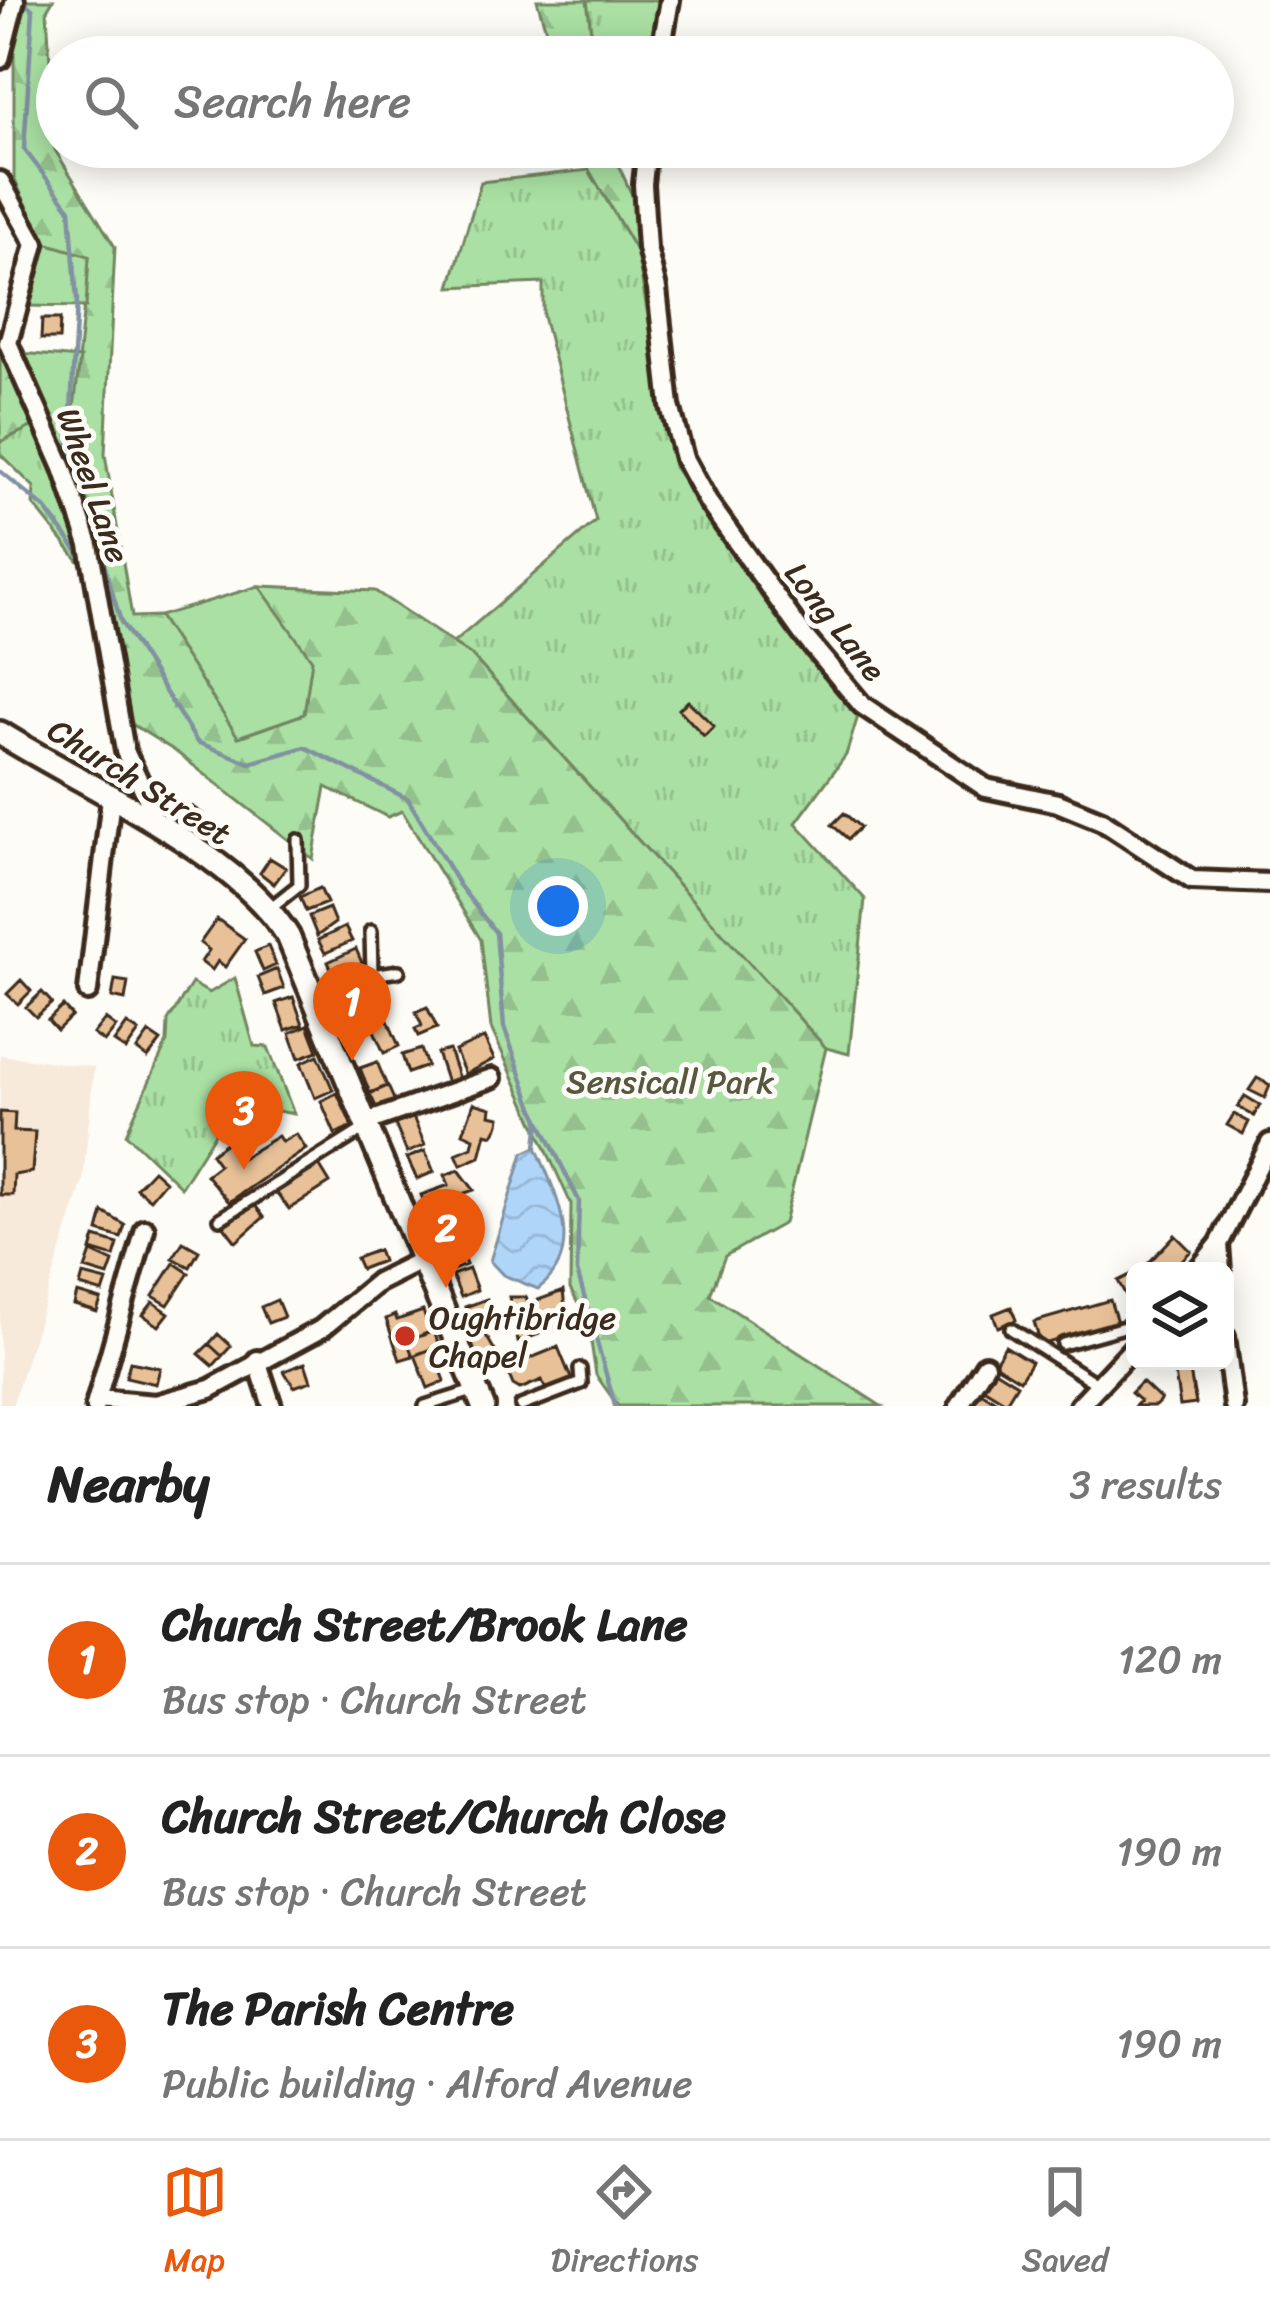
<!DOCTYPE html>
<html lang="en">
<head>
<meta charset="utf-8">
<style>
  :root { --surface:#fff; --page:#f2f2f2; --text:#222; --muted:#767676; --line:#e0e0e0; --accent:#ea580c }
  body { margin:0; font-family:Sriracha,sans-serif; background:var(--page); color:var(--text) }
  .controls { position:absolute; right:36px; bottom:36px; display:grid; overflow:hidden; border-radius:18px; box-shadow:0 6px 30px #0003 }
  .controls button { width:108px; height:108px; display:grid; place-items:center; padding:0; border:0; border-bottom:3px solid var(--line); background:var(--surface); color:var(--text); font:60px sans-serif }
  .you { position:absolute; left:558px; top:906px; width:42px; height:42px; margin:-30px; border:9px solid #fff; border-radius:50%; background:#1a73e8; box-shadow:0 0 0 18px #1a73e833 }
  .badge { display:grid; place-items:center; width:78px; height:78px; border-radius:50%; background:var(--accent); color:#fff; font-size:39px; font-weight:700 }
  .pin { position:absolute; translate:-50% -99px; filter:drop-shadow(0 3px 6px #0008) }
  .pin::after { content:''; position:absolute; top:63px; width:42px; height:36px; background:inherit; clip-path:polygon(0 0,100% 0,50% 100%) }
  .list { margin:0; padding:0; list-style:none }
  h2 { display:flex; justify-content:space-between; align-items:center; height:156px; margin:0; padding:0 48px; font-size:51px }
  h2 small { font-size:39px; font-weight:400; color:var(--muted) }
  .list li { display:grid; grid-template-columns:78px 1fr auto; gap:36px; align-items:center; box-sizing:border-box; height:192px; padding:0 48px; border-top:3px solid var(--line) }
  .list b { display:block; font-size:45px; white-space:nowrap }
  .list p { margin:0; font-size:39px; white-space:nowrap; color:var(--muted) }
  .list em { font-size:39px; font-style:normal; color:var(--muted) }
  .icon { flex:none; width:66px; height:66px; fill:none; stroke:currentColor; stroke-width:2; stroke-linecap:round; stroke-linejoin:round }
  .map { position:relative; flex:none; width:1270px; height:1406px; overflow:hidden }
  .search { position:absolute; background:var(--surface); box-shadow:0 6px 30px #0003; left:36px; right:36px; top:36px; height:132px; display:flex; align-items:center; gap:30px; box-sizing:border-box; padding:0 42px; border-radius:66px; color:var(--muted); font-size:45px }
  .sheet { height:732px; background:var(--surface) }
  nav { display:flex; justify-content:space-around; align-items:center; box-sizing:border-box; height:168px; border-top:3px solid var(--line); background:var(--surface); font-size:33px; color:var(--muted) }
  nav a { display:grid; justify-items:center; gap:6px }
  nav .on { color:var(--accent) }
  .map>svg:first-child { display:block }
</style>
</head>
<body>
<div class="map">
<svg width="1270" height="1406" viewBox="0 0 1270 1406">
  <defs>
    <pattern id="grass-tufts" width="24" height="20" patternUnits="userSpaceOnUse" patternTransform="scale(3)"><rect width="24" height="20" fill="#aae0a3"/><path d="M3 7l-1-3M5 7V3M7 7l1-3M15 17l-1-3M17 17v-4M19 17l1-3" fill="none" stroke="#93c08c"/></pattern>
    <pattern id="forest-firs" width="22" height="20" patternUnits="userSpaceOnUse" patternTransform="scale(3)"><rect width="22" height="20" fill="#aae0a3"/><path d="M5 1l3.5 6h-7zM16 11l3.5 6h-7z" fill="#93c08c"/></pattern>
    <pattern id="water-waves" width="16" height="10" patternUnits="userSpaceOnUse" patternTransform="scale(3)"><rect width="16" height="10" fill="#afd5f9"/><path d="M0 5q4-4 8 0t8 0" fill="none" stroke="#97b7d5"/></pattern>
  </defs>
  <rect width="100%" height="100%" fill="#fdfcf7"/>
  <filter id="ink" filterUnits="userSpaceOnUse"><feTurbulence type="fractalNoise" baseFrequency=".00833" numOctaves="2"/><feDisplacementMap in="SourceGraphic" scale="24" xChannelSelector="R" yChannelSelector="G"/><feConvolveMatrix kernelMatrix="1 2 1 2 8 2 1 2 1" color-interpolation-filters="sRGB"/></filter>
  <g filter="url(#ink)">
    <path fill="#f7eada" d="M0 1055 94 1067 83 1181 12 1406H0Z"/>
    <path fill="url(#grass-tufts)" stroke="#728560" stroke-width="3" d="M587 0H659L647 57H594Z
      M589 170 637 252 674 467 858 716 846 755 796 823 865 899 849 1054 826 1048 471 655 453 643 596 521 543 316V283L450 287 481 182Z
      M37 424 61 475 89 574 33 504 34 487 0 454V442Z
      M235 978 254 1046 268 1047 294 1114 234 1103 181 1187 126 1134 167 1042 168 1021 192 983 209 993Z"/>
    <path fill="url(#forest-firs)" stroke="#728560" stroke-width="3" d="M4 0H53L47 10 55 150 115 247 105 454 132 617 159 616 239 737 304 714 311 661 259 586 375 591 471 655 826 1048 784 1223 725 1256 710 1295 881 1406H618L596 1375 588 1322 570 1289 571 1204 491 1028 481 940 402 811 388 817 326 787 313 859 175 751 122 718 67 465 89 257 42 242 14 178V16Z
      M537 0H587L594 57H554Z
      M582 147H610L633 197 637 252 589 170Z
      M5 353 37 424 0 442V359Z"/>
    <path fill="#aae0a3" stroke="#728560" stroke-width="3" d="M42 242 89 256 86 307 25 306Z
      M20 353 80 358 67 465Z
      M259 586 312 660 304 714 238 737 159 616Z"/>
    <path fill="url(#water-waves)" stroke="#8191a1" stroke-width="3" d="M536 1147C555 1192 587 1252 538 1289L503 1275 490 1261 523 1153Z"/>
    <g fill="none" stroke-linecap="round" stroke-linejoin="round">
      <path stroke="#8191a1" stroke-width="4.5" d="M22 0 33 10 24 149 70 209 77 301 69 446 121 622 197 742 250 763 305 747 408 799 459 885 496 933 504 1027 532 1105 579 1201 577 1271 615 1406
        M0 471 46 509 83 559
        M536 1147 539 1119"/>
    </g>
    <path fill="#e8c198" stroke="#3b2a1e" stroke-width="3" d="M42 319H60L59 339H41Z
      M688 701 714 726 704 736 679 709Z
      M191 806 203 814 194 827 182 819Z
      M844 813 860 827 848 839 832 825Z
      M270 858 286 868 274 884 260 873Z
      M320 888 327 903 306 911 300 897Z
      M329 908 335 923 317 936 309 916Z
      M217 919 245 939 225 967 218 961 212 970 201 962 209 950 200 943Z
      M345 927 352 941 325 953 318 940Z
      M268 946 276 965 263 971 255 952Z
      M356 949 362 963 334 975 328 962Z
      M277 969 284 988 265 995 258 977Z
      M21 980 31 991 18 1004 7 994Z
      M115 980 128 982 125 1000 112 997Z
      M365 982 373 987 399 1046 384 1053 354 986Z
      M42 992 52 1003 36 1017 26 1007Z
      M293 997 303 1024 286 1030 276 1003Z
      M63 1006 72 1016 57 1030 48 1020Z
      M427 1007 437 1028 418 1036 415 1029 422 1026 416 1012Z
      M105 1019 116 1027 104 1042 93 1034Z
      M127 1024 139 1032 126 1050 114 1042Z
      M308 1025 318 1051 299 1058 290 1033Z
      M149 1033 161 1041 148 1058 137 1050Z
      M484 1038 494 1059 465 1074 455 1051Z
      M421 1049 427 1066 408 1073 402 1055Z
      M449 1050 460 1082 448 1086 437 1053Z
      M318 1055 333 1090 315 1098 301 1063Z
      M377 1062 387 1086 370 1093 360 1068Z
      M1257 1078 1270 1085 1265 1098 1249 1090Z
      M388 1086 395 1102 377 1109 370 1094Z
      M337 1093 352 1126 335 1134 321 1101Z
      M1245 1096 1260 1105 1254 1116 1238 1107Z
      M474 1103 491 1108 490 1115 500 1117 499 1124 493 1135 486 1133 480 1157 461 1165 456 1154 472 1147 474 1138 463 1133Z
      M0 1112 15 1113 14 1131 35 1132 32 1172 14 1175 13 1195H0Z
      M1234 1114 1249 1122 1243 1134 1227 1125Z
      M412 1115 425 1145 407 1153 394 1122Z
      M296 1134 306 1149 229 1202 206 1175 219 1165 211 1154 232 1138 240 1159 278 1136 282 1142Z
      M425 1151 434 1172 417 1179 407 1158Z
      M319 1165 330 1183 289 1209 276 1192Z
      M153 1170 165 1181 150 1199 136 1188Z
      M459 1170 474 1190 444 1200 449 1215 432 1221 421 1195 449 1185 445 1175Z
      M254 1204 264 1217 236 1242 223 1225Z
      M103 1212 125 1225 121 1238 98 1231Z
      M457 1214 462 1229 439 1238 433 1223Z
      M1175 1235 1191 1251 1171 1271H1141Z
      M95 1237 118 1244 114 1257 91 1250Z
      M449 1237 455 1238 466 1265 450 1271 439 1241Z
      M183 1242 199 1251 190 1267 173 1258Z
      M378 1250 382 1261 361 1269 356 1258Z
      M91 1252 113 1262 108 1276 85 1269Z
      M174 1263 189 1273 168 1305 153 1296Z
      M469 1269 477 1290 461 1297 452 1275Z
      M1132 1274 1135 1300 1130 1303 1118 1281Z
      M83 1275 107 1281 103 1293 80 1286Z
      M563 1291 565 1308 573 1318 557 1330 552 1312 535 1318 530 1303Z
      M77 1293 101 1300 97 1312 74 1305Z
      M509 1297H526L539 1334 518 1342Z
      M487 1299 490 1308 479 1313 482 1321 471 1324 465 1307Z
      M277 1300 284 1317 268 1323 261 1307Z
      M1110 1300 1117 1322 1041 1345 1034 1322Z
      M153 1302 169 1313 159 1326 143 1315Z
      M1011 1307 1016 1320 998 1327 993 1314Z
      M423 1311 430 1332 407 1341 413 1356 400 1360 386 1319 395 1315 397 1320Z
      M434 1331 439 1346 413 1356 407 1341Z
      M484 1332 495 1351 476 1358 466 1338Z
      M218 1334 231 1346 222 1356 209 1344Z
      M209 1344 222 1356 213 1366 199 1354Z
      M1005 1346 1031 1362 1020 1380 994 1364Z
      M558 1347 572 1381 547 1393 542 1380 520 1389 513 1385 506 1368Z
      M433 1348 445 1381 428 1388 415 1355Z
      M1173 1361H1188L1196 1404 1180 1406Z
      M130 1362 160 1368 156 1384 126 1377Z
      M305 1363 311 1381 294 1387 284 1371Z
      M991 1368 1017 1384 1006 1402 980 1386Z
      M1142 1382 1161 1400 1155 1406H1135L1140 1401 1131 1393Z
      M978 1390 1003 1406H968Z"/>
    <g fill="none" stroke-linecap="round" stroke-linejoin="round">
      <defs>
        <path id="service" d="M270 908 299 885 298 840
          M372 975 399 971
          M314 1000 372 975 371 931
          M220 1219 367 1127
          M1011 1329 1100 1386
          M1063 1344 1135 1324
          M425 1406 476 1390
          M521 1406 581 1383 580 1369"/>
        <path id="minor" d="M660 57 670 0
          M0 59 15 0
          M647 147 643 184 647 248 657 289 670 406 684 458 708 502 804 636 862 705 986 788 1058 803 1102 821 1192 880 1270 883
          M0 181 35 244 8 343 63 468 89 545 125 751 152 808 151 819
          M88 991 111 798
          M364 1123 492 1078
          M1219 1244 1221 1271
          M1197 1271 1219 1244 1270 1143
          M1225 1336 1234 1406
          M257 1360 272 1406
          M97 1399 156 1404 210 1389 321 1329 378 1282 424 1259
          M95 1406 145 1229
          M959 1406 985 1365
          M1079 1406 1135 1346"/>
        <path id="tertiary" d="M0 733C87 788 234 850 288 936L483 1406"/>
      </defs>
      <use href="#service" stroke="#3b2a1e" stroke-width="18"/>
      <use href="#minor" stroke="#3b2a1e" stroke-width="26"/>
      <use href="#tertiary" stroke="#3b2a1e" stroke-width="30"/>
      <use href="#service" stroke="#fdfcf7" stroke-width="9"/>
      <use href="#minor" stroke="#fdfcf7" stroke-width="16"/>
      <use href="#tertiary" stroke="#fdfcf7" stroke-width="21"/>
    </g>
  </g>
  <circle fill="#c8321e" stroke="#fdfcf7" stroke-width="4.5" cx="405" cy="1336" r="12"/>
  <g text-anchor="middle" stroke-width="10" stroke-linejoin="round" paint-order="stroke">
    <g font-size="33" fill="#3b2a1e" stroke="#fdfcf7">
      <text transform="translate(94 485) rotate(71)" y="12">Wheel Lane</text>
      <text transform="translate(836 621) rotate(52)" y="12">Long Lane</text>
      <text transform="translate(140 781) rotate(32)" y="12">Church Street</text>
    </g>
    <g font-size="33" fill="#57583f" stroke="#fdfcf7">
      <text x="670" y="1093">Sensicall Park</text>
    </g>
    <g font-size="33" fill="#3b2a1e" stroke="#fdfcf7" text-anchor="start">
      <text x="429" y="1329">Oughtibridge<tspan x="429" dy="38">Chapel</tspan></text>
    </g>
  </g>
</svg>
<div class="controls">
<button><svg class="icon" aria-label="layers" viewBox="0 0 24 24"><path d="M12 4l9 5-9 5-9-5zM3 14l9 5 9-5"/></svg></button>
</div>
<div class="you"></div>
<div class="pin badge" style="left:352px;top:1061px">1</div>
<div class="pin badge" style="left:446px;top:1288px">2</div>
<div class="pin badge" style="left:244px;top:1170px">3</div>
<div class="search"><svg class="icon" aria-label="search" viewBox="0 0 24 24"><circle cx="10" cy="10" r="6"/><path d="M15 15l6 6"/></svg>Search here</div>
</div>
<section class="sheet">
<h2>Nearby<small>3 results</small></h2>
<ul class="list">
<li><span class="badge">1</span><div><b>Church Street/Brook Lane</b><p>Bus stop · Church Street</p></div><em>120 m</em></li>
<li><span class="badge">2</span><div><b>Church Street/Church Close</b><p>Bus stop · Church Street</p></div><em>190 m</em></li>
<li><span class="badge">3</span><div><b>The Parish Centre</b><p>Public building · Alford Avenue</p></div><em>190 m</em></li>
</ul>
</section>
<nav>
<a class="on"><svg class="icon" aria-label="map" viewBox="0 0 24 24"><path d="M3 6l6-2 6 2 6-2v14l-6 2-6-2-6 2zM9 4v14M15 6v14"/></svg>Map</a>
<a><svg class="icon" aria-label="directions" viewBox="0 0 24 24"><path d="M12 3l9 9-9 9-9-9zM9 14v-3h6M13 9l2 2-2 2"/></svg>Directions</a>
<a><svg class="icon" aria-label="saved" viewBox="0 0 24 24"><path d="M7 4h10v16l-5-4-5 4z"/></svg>Saved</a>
</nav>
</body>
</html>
